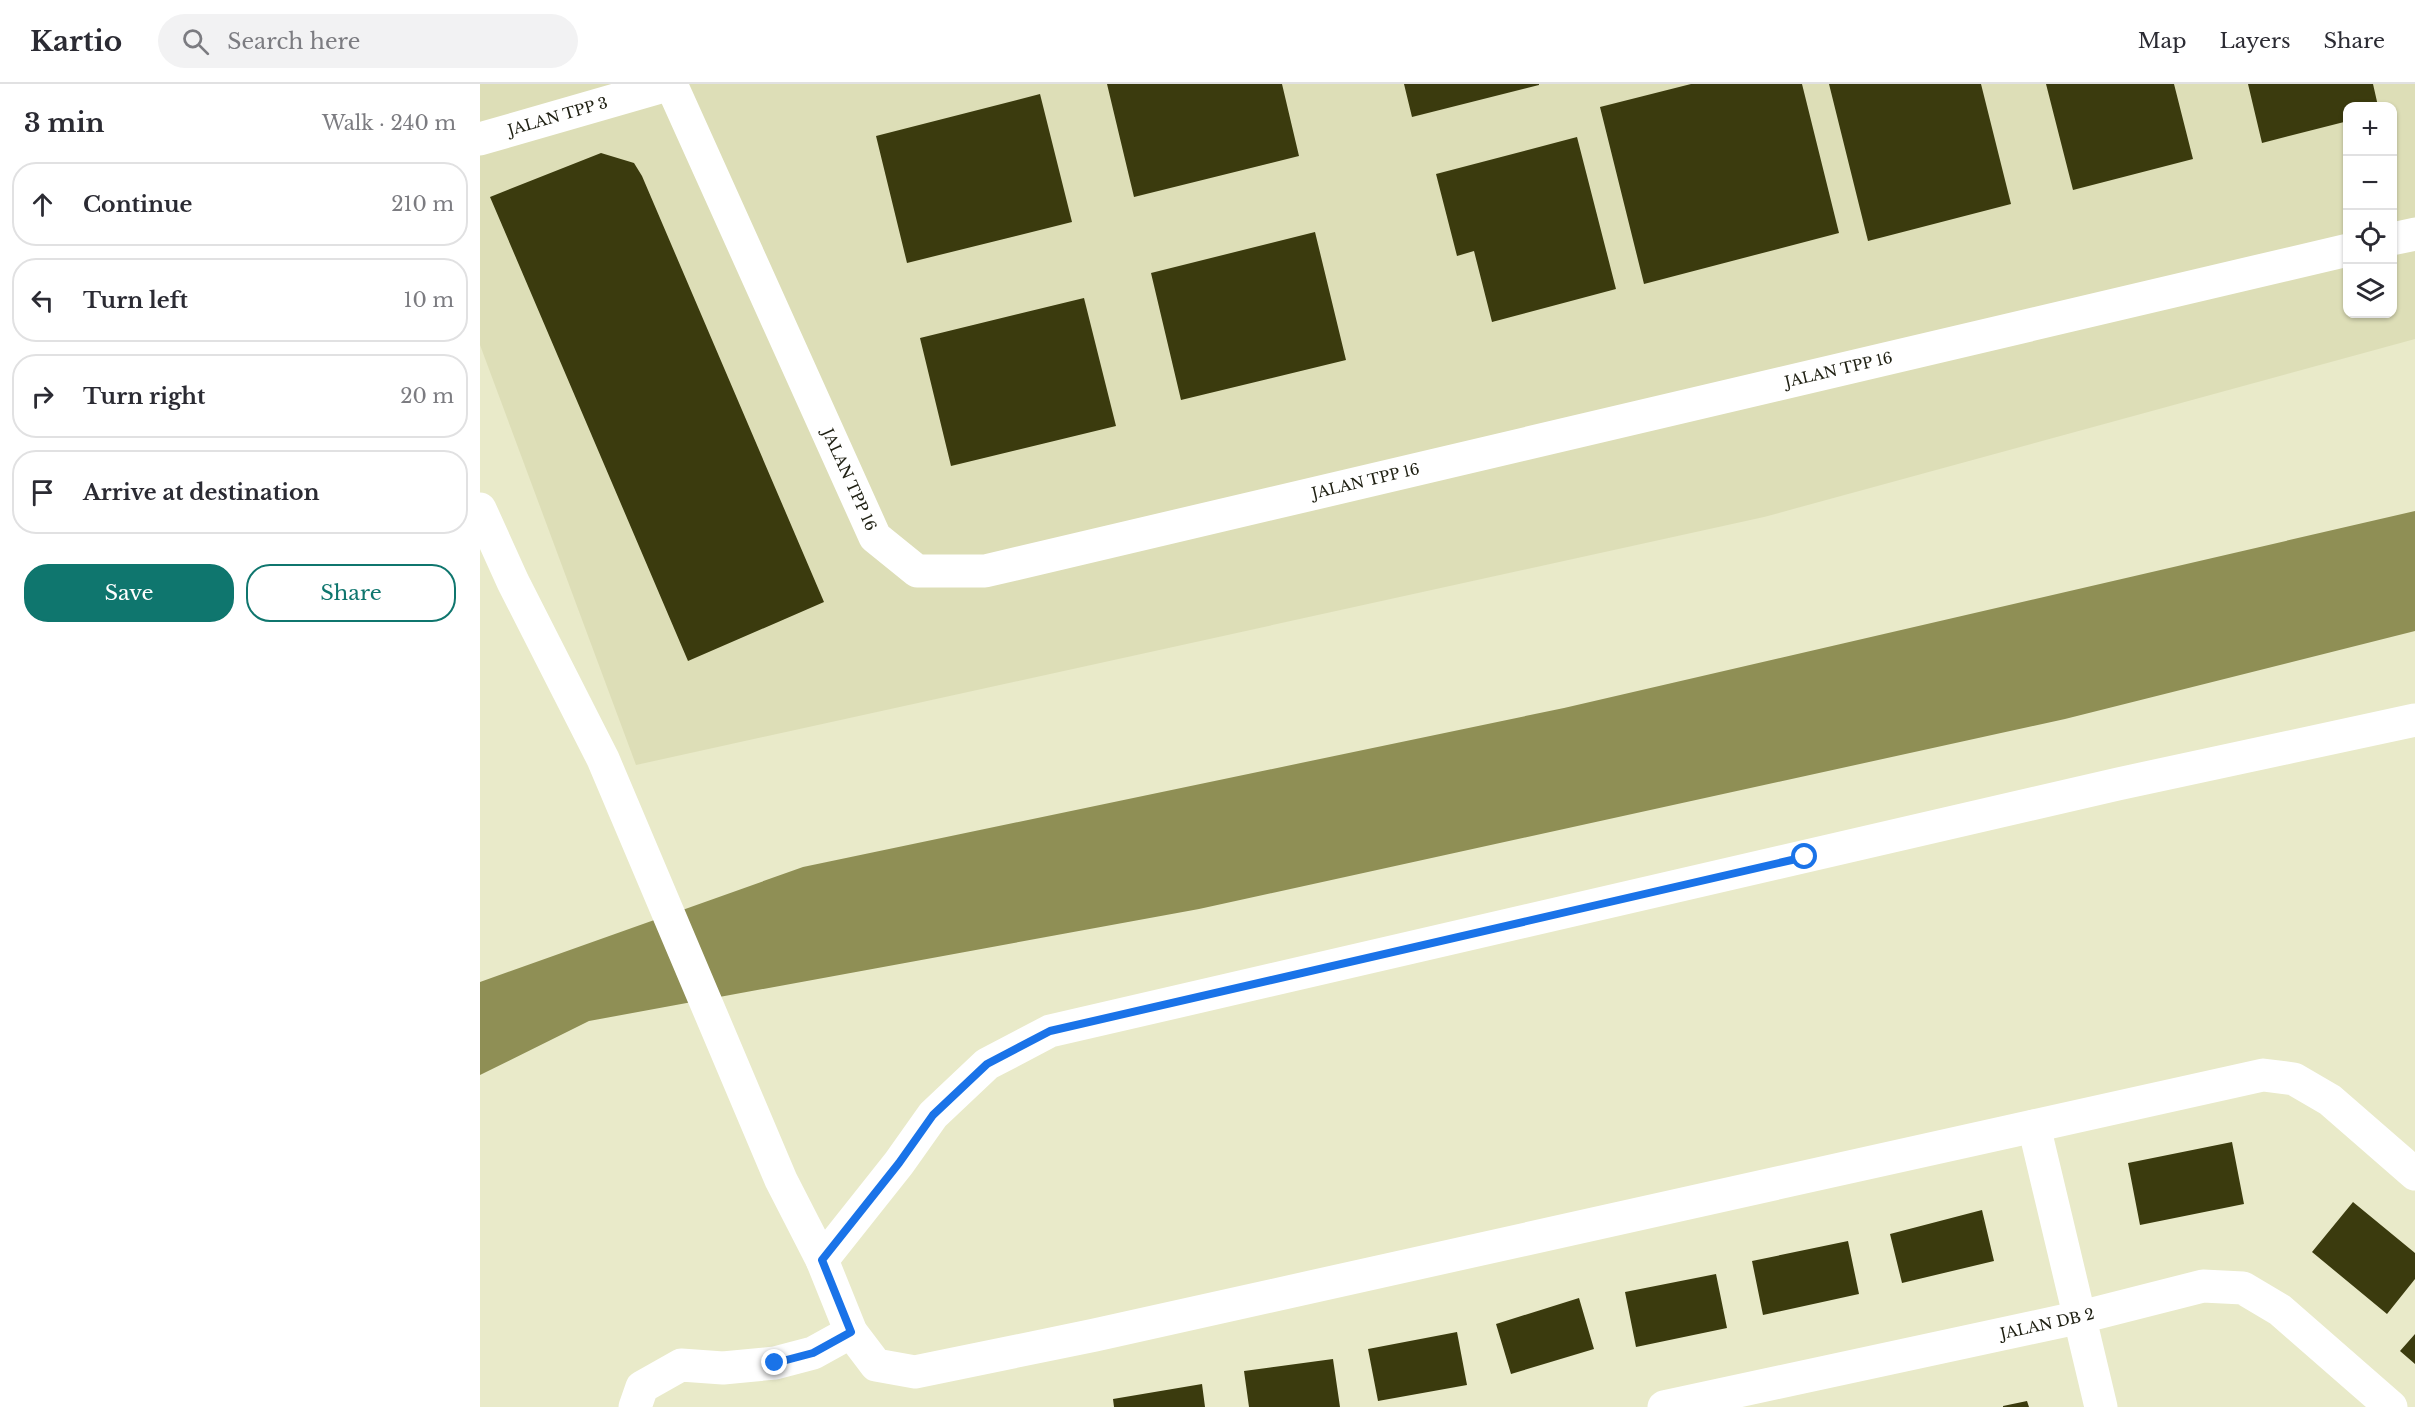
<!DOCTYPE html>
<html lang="en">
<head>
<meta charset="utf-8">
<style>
  :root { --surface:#fff; --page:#f2f2f3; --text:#2b2b33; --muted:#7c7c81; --line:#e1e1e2; --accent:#0f766e }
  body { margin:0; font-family:"Libre Baskerville",serif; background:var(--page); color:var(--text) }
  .controls { position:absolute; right:18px; top:18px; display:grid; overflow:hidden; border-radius:12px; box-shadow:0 2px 4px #0004 }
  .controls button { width:54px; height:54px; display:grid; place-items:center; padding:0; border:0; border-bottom:2px solid var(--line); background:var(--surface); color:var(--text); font:30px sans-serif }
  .stop { position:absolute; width:18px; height:18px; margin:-14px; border:4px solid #1a73e8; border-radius:50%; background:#fff }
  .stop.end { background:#1a73e8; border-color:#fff; box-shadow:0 2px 6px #0008 }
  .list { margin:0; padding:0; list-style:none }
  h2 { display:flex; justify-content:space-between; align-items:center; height:78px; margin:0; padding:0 24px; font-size:26px }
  h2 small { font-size:20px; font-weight:400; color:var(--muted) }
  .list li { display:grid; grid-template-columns:39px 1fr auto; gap:18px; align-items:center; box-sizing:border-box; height:84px; margin:0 12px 12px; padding:0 12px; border:2px solid var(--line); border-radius:24px }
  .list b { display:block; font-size:22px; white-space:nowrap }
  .list em { font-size:20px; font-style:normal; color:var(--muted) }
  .actions { display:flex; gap:12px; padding:18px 24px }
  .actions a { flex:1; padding:14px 0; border:2px solid var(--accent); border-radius:24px; text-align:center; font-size:21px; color:var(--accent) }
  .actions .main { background:var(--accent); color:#fff }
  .icon { flex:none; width:33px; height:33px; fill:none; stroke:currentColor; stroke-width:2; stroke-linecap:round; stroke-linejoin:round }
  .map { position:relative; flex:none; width:1935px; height:1323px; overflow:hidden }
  header { display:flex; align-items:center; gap:36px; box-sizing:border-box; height:84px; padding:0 30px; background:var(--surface); border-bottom:2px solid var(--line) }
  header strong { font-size:28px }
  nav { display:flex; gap:33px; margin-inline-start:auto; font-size:21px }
  .search { width:420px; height:54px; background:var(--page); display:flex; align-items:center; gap:15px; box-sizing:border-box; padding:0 21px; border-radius:33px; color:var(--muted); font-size:22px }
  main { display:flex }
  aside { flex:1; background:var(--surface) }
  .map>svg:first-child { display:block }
</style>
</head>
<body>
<header>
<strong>Kartio</strong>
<div class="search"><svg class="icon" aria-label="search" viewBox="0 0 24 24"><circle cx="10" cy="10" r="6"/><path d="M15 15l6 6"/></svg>Search here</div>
<nav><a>Map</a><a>Layers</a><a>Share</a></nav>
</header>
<main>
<aside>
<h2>3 min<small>Walk · 240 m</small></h2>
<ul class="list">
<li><svg class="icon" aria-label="ahead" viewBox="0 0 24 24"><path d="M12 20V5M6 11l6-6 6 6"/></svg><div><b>Continue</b></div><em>210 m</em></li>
<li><svg class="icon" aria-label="left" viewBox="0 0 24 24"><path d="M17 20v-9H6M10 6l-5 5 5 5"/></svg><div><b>Turn left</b></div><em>10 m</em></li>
<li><svg class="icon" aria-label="right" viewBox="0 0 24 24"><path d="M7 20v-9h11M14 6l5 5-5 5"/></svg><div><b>Turn right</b></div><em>20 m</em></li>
<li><svg class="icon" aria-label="arrive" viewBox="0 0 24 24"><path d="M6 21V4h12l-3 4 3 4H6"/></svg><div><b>Arrive at destination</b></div></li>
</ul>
<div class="actions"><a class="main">Save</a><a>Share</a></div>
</aside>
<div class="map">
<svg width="1935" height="1323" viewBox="0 0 1935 1323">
  <rect width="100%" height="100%" fill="#e9eac9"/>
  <path fill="#dddeb7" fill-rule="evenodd" d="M0 0H1935V255L1284 433 156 681 0 261ZM1868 22H1912V230H1868Z"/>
  <path fill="#8f8f55" d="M1935 427V547L1585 635 719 825 109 937 0 991V898L323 783 1084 624Z"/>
  <path fill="#3b3b0e" d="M627 0H802L819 72 654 113Z
    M924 0H1059V1L932 33Z
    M1211 0H1322L1359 149 1164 200 1120 23Z
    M1349 0H1501L1531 120 1388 157Z
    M1566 0H1694L1713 75 1593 106Z
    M1768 0H1893L1898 22H1868V37L1782 59Z
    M560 10 592 138 427 179 396 52Z
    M1097 53 1136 205 1012 238 994 167 977 172 956 90Z
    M121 69 154 79 162 92 344 518 208 577 10 113Z
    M835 148 866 276 701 316 671 189Z
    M604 214 636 342 471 382 440 254Z
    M1752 1058 1764 1120 1660 1141 1648 1079Z
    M1873 1118 1935 1169V1195L1907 1230 1832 1168Z
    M1502 1126 1514 1177 1422 1199 1410 1150Z
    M1368 1157 1379 1210 1283 1231 1272 1177Z
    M1236 1190 1247 1244 1156 1263 1145 1208Z
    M1099 1214 1114 1265 1031 1290 1016 1240Z
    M977 1248 987 1301 898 1317 888 1265Z
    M1935 1250V1280L1920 1267Z
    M853 1275 860 1323H769L764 1287Z
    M722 1300 725 1323H634L633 1315Z
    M1547 1317 1549 1323H1523V1322Z"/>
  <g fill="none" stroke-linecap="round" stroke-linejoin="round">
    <g stroke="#fff" stroke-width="33">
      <path id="s1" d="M191 0 395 453 437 487H505L1868 166"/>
      <path id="s2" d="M0 55 191 0"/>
      <path d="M1912 155 1935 150"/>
      <path d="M0 425 33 498 123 675 301 1096 342 1176 371 1248 396 1281 435 1288 615 1251 1783 991 1814 995 1850 1016 1935 1090"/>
      <path d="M1554 1042 1621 1323"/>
      <path d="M342 1176 419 1079 453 1031 507 980 570 947 1638 700 1935 636"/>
      <path d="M155 1323 162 1303 201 1281 243 1284 295 1279 333 1269 371 1248"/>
      <path id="s3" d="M1184 1323 1601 1233 1723 1202 1763 1204 1800 1226 1911 1323"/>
    </g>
  </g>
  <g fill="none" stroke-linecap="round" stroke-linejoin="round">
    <path stroke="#1a73e8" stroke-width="8" d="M295 1279 333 1269 371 1248 342 1176 419 1079 453 1031 507 980 570 947 1325 773"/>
  </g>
  <g text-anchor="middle" stroke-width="6" stroke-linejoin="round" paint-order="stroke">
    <g font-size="15" fill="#202114" stroke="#fff">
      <text dy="5" stroke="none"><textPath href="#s2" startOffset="81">JALAN TPP 3</textPath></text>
      <text dy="5" stroke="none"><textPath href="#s1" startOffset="1496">JALAN TPP 16</textPath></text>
      <text dy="5" stroke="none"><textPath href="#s1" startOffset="434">JALAN TPP 16</textPath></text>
      <text dy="5" stroke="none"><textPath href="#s1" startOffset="1010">JALAN TPP 16</textPath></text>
      <text dy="5" stroke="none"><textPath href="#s3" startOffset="392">JALAN DB 2</textPath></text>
    </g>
  </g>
</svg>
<div class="controls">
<button>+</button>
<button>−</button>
<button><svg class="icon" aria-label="locate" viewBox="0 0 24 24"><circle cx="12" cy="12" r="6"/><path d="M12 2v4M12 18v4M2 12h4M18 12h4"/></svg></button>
<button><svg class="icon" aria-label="layers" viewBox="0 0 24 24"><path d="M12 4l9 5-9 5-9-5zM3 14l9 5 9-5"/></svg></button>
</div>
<div class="stop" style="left:1325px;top:773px"></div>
<div class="stop end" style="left:295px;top:1279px"></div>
</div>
</main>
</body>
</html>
